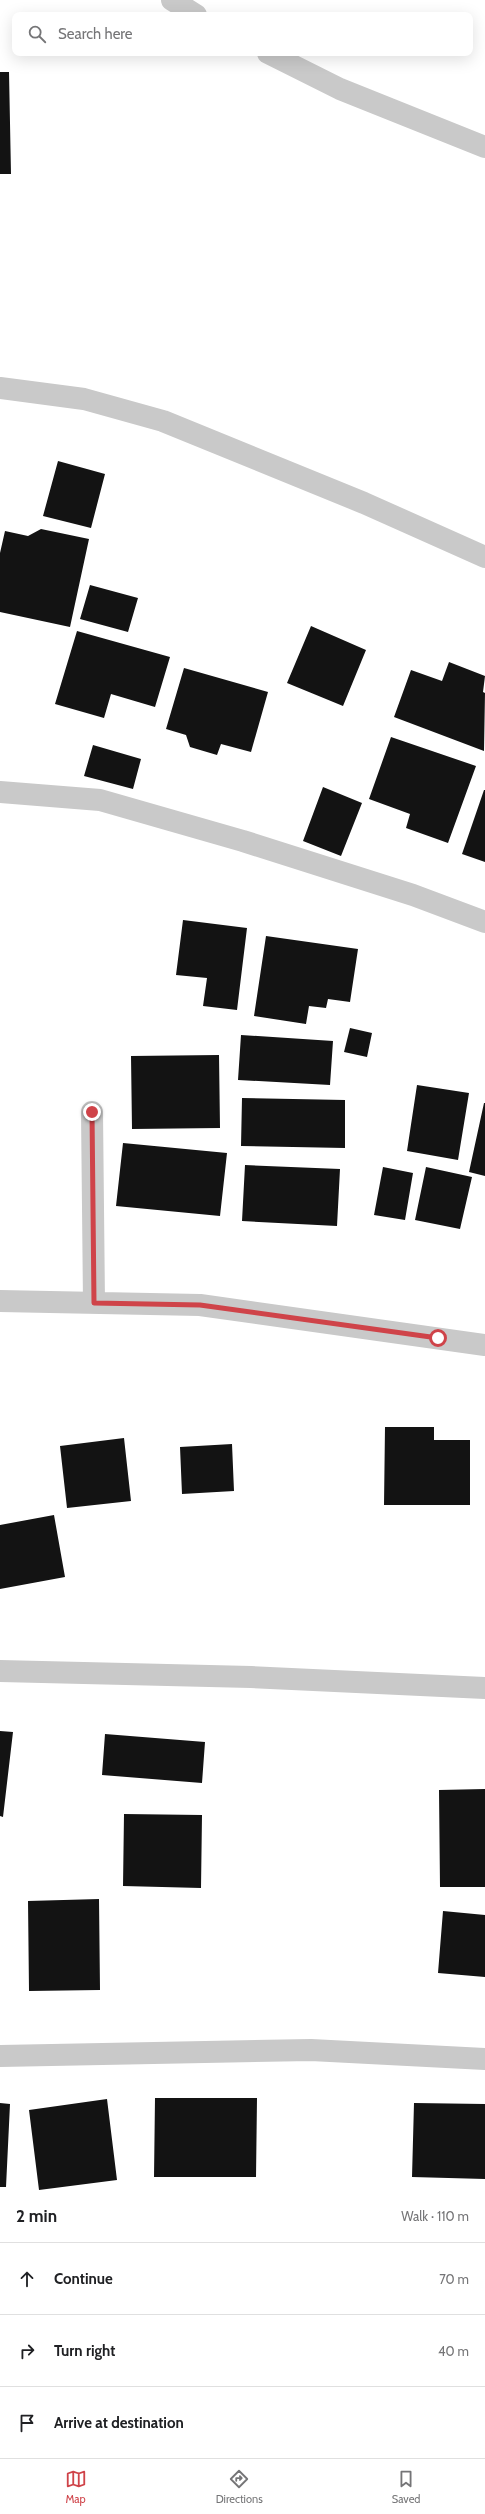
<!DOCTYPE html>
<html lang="en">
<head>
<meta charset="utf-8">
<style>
  :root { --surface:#fff; --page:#f6f6f6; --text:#202124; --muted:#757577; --line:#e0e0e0; --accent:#cf4349 }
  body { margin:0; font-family:Cabin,sans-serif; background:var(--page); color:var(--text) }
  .stop { position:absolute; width:12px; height:12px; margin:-9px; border:3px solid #cf4349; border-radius:50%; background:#fff }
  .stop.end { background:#cf4349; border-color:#fff; box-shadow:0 1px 4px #0008 }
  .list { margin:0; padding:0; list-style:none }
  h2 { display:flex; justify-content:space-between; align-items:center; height:52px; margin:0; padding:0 16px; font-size:17px }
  h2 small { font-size:13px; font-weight:400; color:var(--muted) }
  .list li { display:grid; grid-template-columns:26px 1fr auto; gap:12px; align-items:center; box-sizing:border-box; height:72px; padding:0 16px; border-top:1px solid var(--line) }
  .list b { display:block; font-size:15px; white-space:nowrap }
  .list em { font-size:13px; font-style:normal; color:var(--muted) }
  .icon { flex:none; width:22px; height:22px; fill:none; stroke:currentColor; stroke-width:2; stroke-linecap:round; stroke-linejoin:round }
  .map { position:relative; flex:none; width:485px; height:2190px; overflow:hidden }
  .search { position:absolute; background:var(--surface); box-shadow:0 4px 16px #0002; left:12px; right:12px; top:12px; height:44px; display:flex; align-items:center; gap:10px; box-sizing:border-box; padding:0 14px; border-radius:8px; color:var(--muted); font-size:15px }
  .sheet { height:268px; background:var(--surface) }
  nav { display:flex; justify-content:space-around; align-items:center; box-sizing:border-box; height:56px; border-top:1px solid var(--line); background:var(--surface); font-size:11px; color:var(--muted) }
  nav a { display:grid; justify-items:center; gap:2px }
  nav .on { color:var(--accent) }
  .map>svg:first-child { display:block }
</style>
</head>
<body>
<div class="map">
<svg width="485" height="2190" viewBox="0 0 485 2190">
  <rect width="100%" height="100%" fill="#fff"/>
  <path fill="#131313" d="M0 72H9L11 174H0Z
    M58 461 105 474 91 528 43 516Z
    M41 529 89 539 70 627 0 612V553L5 531 28 536Z
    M90 585 138 598 128 632 80 619Z
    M311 626 366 650 343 706 287 683Z
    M77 631 170 657 155 707 111 694 104 718 55 704Z
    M449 662 485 676 483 692 485 693 484 751 394 717 411 670 442 681Z
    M184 668 268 692 251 752 221 744 217 755 190 747 186 735 166 729Z
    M391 737 476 766 448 843 406 828 410 814 369 799Z
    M93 745 141 759 133 789 84 776Z
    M323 787 362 803 341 856 303 841Z
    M484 790H485V862L462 854Z
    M183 920 247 928 237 1010 203 1006 207 978 176 975Z
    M266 936 358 949 350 1002 328 999 326 1008 309 1006 306 1024 254 1016Z
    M350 1028 372 1033 367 1057 344 1052Z
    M241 1035 333 1041 330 1085 238 1080Z
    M219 1055 220 1128 132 1129 131 1056Z
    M417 1085 469 1093 458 1160 407 1151Z
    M242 1098 345 1100V1148L241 1146Z
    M484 1103H485V1176L469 1172Z
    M123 1143 227 1153 220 1216 116 1206Z
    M245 1165 340 1169 337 1226 242 1221Z
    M383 1167 413 1173 405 1220 374 1215Z
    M426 1167 472 1177 460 1229 415 1220Z
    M385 1427H434V1440H470V1505H384Z
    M124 1438 131 1501 67 1508 60 1446Z
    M232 1444 234 1491 182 1494 180 1447Z
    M54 1515 65 1577 0 1589V1525Z
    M0 1731 13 1732 3 1817 0 1816Z
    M105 1734 205 1742 202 1783 102 1775Z
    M485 1789V1887H440L439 1790Z
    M124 1814 202 1815 201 1888 123 1886Z
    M99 1899 100 1990 29 1991 28 1901Z
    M443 1911 485 1915V1977L438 1973Z
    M155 2098H257L256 2177H154Z
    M107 2099 117 2180 39 2190 29 2110Z
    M0 2103 10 2104 6 2187H0Z
    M414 2103 485 2104V2179L412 2177Z"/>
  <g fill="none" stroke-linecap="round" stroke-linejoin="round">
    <path stroke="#c9c9c9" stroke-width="22" d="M172 0 196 15
      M268 53 340 89 485 147
      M0 388 84 399 163 421 364 503 485 557
      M0 792 100 800 243 841 413 895 485 922
      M92 1112 94 1303
      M0 1301 200 1305 485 1345
      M0 1671 251 1677 485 1688
      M0 2056 311 2050 485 2059"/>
  </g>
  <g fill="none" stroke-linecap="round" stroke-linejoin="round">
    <path stroke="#cf4349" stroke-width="5" d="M92 1112 94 1303 200 1305 438 1338"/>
  </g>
</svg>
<div class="stop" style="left:438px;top:1338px"></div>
<div class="stop end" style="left:92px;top:1112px"></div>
<div class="search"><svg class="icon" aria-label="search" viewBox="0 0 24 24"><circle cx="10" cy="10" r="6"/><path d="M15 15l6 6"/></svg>Search here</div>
</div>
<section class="sheet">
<h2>2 min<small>Walk · 110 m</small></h2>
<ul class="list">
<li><svg class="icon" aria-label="ahead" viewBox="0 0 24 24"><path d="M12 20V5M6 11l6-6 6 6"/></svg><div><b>Continue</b></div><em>70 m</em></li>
<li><svg class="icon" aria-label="right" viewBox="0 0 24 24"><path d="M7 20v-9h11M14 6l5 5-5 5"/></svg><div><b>Turn right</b></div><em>40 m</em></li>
<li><svg class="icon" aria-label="arrive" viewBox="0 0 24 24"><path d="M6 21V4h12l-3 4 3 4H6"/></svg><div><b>Arrive at destination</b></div></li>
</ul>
</section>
<nav>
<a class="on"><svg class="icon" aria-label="map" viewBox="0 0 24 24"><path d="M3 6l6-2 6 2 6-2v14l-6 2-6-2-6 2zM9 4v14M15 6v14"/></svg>Map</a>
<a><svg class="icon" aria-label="directions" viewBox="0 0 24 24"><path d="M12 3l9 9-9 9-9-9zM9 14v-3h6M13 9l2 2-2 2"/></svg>Directions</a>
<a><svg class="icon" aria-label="saved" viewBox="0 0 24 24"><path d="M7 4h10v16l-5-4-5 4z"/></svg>Saved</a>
</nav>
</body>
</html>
